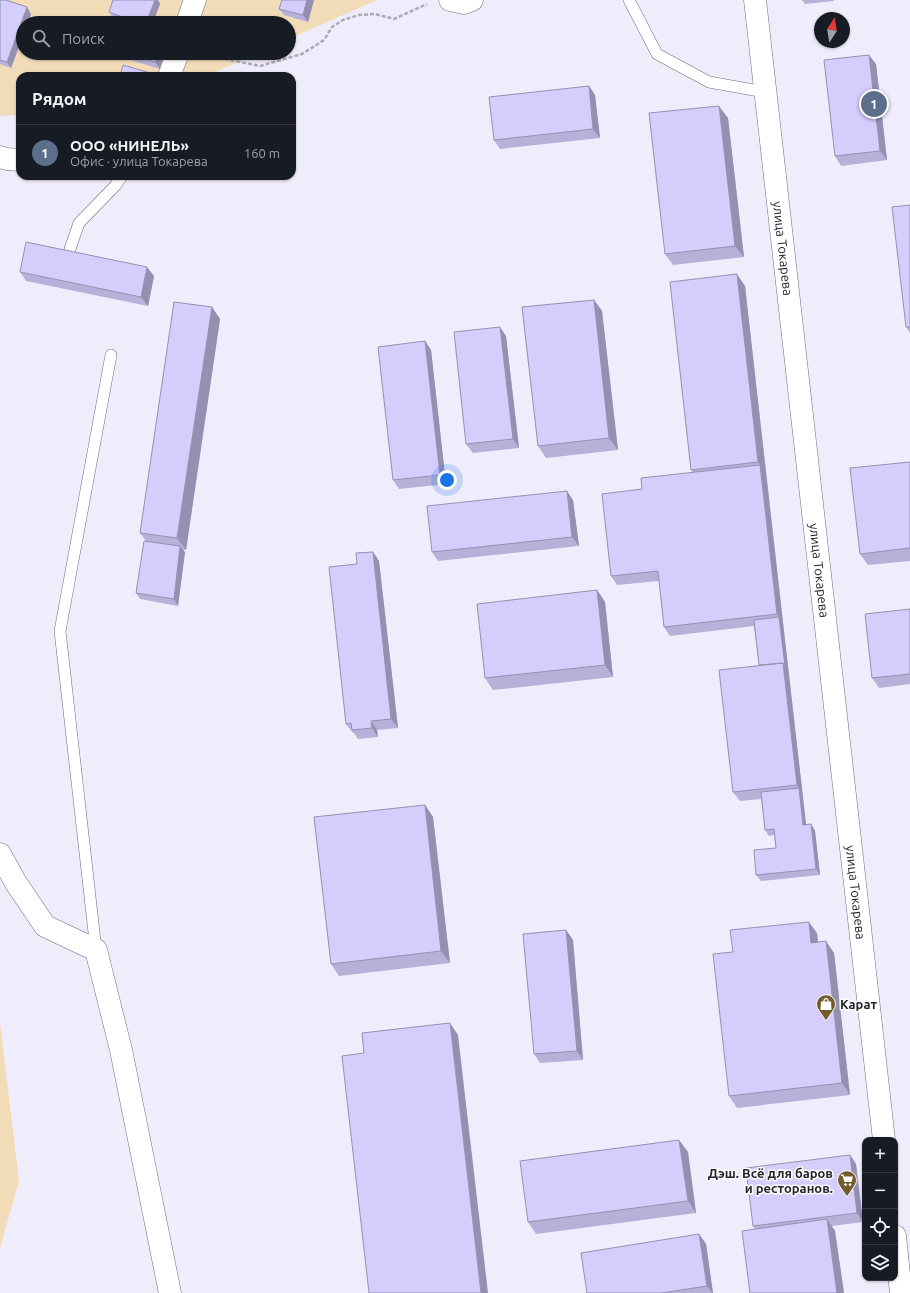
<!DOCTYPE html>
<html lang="ru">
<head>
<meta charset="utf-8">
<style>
  :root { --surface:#171b24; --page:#242831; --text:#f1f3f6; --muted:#9ea1a6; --line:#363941; --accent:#d93025 }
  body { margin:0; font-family:Ubuntu,sans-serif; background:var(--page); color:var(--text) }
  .controls { position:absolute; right:12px; bottom:12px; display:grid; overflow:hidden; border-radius:8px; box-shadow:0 1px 3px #0004 }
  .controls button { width:36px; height:36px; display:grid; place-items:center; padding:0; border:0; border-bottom:1px solid var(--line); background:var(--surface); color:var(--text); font:20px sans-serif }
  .compass { position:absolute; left:814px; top:12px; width:36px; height:36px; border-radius:50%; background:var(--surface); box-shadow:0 1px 3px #0004; rotate:12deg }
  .you { position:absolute; left:447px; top:480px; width:14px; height:14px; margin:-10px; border:3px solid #fff; border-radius:50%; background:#1a73e8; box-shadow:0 0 0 6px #1a73e833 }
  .badge { display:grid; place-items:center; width:26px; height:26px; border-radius:50%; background:var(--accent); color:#fff; font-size:13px; font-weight:700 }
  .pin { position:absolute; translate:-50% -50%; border:2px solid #fff; box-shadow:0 1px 4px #0006 }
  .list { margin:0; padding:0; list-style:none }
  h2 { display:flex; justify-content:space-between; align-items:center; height:52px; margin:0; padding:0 16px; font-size:17px }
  h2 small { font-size:13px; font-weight:400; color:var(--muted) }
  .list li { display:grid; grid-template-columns:26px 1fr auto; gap:12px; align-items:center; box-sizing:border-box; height:56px; padding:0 16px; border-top:1px solid var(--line) }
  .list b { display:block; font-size:15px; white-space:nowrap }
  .list p { margin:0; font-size:13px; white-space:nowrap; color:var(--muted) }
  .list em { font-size:13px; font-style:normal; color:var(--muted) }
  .icon { flex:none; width:22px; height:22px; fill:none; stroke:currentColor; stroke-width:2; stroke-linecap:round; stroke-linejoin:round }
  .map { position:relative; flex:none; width:910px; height:1293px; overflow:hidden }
  .search { position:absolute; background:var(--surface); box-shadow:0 1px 3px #0004; left:16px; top:16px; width:280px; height:44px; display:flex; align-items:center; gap:10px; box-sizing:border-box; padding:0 14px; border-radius:22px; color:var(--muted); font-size:15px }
  .panel { position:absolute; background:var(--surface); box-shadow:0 1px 3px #0004; left:16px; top:72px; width:280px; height:108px; border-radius:12px }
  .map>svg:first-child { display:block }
</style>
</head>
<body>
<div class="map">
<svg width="910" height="1293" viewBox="0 0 910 1293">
  <rect width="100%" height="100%" fill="#efedfb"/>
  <path fill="#f2dcb8" d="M0 0H377L289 39V23H23V53H258L207 76H20V115L0 116Z
    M0 1023 19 1181 0 1248Z"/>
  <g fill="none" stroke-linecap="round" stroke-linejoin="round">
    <defs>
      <path id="lane" d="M629 0 657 54 709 82 765 92
        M70 249 79 223 115 186 122 176
        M96 950 60 631 111 355"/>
      <g id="street">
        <path d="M450 0 464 3 472 0"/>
        <path id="s1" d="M755 0 884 1140"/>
        <path d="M187 23 195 0"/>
        <path d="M169 76 178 53"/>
        <path d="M0 157 7 159 20 160"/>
        <path d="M0 854 16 883 45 926 96 950 121 1050 170 1293"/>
        <path d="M895 1236 901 1293"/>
      </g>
    </defs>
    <use href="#lane" stroke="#6e6c80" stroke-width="12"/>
    <use href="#street" stroke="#6e6c80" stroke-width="23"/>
    <path stroke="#acaab7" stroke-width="2.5" stroke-dasharray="4 2" stroke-linecap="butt" d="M201 54 260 66 302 54 324 40 332 27 343 20 359 15 375 14 394 19 427 4"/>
    <use href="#lane" stroke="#fff" stroke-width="11"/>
    <use href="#street" stroke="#fff" stroke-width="22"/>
  </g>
  <path fill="#b7b1da" d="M0 0 31 14 11 68 0 64Z
    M113 0H158L160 4 153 23H127L113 18 109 12Z
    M314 0 308 22 284 15 279 9Z
    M802 0H834V1L805 4Z
    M119 53H164L160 69 121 57Z
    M876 64 887 160 841 166 835 156Z
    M589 86 595 95 600 138 500 149 494 140Z
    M728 118 744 257 673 265 665 254Z
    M910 205V333L906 327Z
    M20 272 154 276 148 306 26 281Z
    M745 286 806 825 811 824 815 831 820 875 761 881 756 875 776 848 774 835 769 836 765 830 761 799 740 801 733 792 759 665 754 626 670 636 664 627 659 581 617 585 611 576 642 489 693 473 691 470Z
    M594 300 602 311 618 450 546 458 538 446Z
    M212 307 220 319 186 550H183L185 552 178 606 140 599 136 593 146 541 140 533Z
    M506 336 519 448 473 453 466 444Z
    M425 341 431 350 446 484 399 489 393 480Z
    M910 462V561L868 565 860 554Z
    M573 500 579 546 438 561 432 552Z
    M373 552 379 561 398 728 377 730 378 737 358 739 354 733H353L346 724 357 564Z
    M597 590 605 602 613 677 493 690 485 678Z
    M910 609V684L879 688 872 678Z
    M425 805 433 817 450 963 339 976 331 964Z
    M566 930 573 940 583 1060 540 1063 534 1054Z
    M817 933 818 942 834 953 850 1095 737 1108 729 1096 733 952Z
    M679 1140 688 1152 696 1213 536 1234 528 1222Z
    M850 1155 856 1164 863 1222 832 1226 835 1231 844 1293H750L755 1229 753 1226Z
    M699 1234 706 1244 713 1293H587Z"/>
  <path fill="#9590b1" d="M155 0H158L160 4 153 23H146Z
    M307 0H314L308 22 303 15Z
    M27 7 31 14 28 23H23V36L11 68 7 62Z
    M158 53H164L160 69 155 62Z
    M869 55 876 64 887 160 880 151Z
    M589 86 595 95 600 138 593 129Z
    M719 106 728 118 744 257 735 246Z
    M147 267 154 276 148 306 141 297Z
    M737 274 745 286 783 623 777 614 760 465 758 462Z
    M594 300 602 311 618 450 609 438Z
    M212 307 220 319 186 550 177 538Z
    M500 327 506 336 519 448 513 439Z
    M425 341 431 350 446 484 440 475Z
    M567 491 573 500 579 546 572 537Z
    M180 546 185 552 178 606 174 599Z
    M373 552 379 561 398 728 391 719Z
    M597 590 605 602 613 677 605 665Z
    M779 617 783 623 807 832 803 825 799 788 797 785 783 663Z
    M371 721 377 730 378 737 372 728Z
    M425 805 433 817 450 963 441 951Z
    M811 824 815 831 820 875 816 869Z
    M809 922 817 933 819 954 811 943Z
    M566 930 573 940 583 1060 577 1051Z
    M826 941 834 953 850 1095 842 1083Z
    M450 1023 458 1035 488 1293H481Z
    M679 1140 688 1152 696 1213 688 1201Z
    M850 1155 856 1164 863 1222 857 1213Z
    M827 1219 835 1231 844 1293H837Z
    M699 1234 706 1244 713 1293H712L707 1286Z"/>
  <path fill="#d5cefd" stroke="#9590b1" d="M0 0H6L27 7 7 62 0 60Z
    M113 0H155L146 23H139L109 12Z
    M282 0H307L303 15 279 9Z
    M125 53H158L155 62Z
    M869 55 880 151 835 156 824 60Z
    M123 65 154 74 153 76H120Z
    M589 86 593 129 494 140 489 97Z
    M719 106 735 246 665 254 649 113Z
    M910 205V327H906L892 207Z
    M26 242 147 267 141 297 20 272Z
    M737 274 758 462 691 470 670 282Z
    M594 300 609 438 538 446 522 307Z
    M174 302 212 307 177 538 140 533Z
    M500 327 513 439 466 444 454 332Z
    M425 341 440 475 393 480 378 347Z
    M910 462V548L860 554 850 468Z
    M760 465 777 614 664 627 658 571 611 576 602 494 642 489 641 478Z
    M567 491 572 537 432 552 427 506Z
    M144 541 180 546 174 599 136 593Z
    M373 552 391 719 371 721 372 728 352 730 351 723 346 724 329 567 357 564 356 553Z
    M597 590 605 665 485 678 477 604Z
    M910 609V674L872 678 865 614Z
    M779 617 785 666 783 663 759 665 754 620Z
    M783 663 797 785 733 792 719 670Z
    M799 788 803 825 811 824 816 869 756 875 754 850 776 848 774 829 765 830 761 792Z
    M425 805 441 951 331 964 314 817Z
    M809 922 811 943 826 941 842 1083 729 1096 713 954 733 952 730 930Z
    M566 930 577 1051 534 1054 523 934Z
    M450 1023 481 1293H369L342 1056 364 1053 362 1033Z
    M679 1140 688 1201 528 1222 520 1161Z
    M850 1155 857 1213 753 1226 746 1168Z
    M827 1219 837 1293H750L742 1231Z
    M699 1234 707 1286 661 1293H587L581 1253Z"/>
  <defs>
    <symbol id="shop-pin" viewBox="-11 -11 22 30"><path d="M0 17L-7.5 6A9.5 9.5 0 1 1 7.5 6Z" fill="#755c2d" stroke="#fcfcfc"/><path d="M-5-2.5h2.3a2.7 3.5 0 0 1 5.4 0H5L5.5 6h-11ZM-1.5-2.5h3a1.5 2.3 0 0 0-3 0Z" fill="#fff"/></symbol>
    <symbol id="supermarket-pin" viewBox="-11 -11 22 30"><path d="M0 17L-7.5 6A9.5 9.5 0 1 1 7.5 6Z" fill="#755c2d" stroke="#fcfcfc"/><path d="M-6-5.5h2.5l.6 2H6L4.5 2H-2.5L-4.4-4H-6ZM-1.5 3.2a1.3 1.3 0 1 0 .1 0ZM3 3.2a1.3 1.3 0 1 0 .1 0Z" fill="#fff"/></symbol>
  </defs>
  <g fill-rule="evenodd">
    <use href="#shop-pin" x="815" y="993" width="22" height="30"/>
    <use href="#supermarket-pin" x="836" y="1169" width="22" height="30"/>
  </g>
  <g text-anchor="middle" stroke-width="3" stroke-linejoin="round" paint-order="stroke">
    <g font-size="13" fill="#26252e" stroke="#fcfcfc">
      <text dy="5" stroke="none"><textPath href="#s1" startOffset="250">улица Токарева</textPath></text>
      <text dy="5" stroke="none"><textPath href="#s1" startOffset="574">улица Токарева</textPath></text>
      <text dy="5" stroke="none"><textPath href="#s1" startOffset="898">улица Токарева</textPath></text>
    </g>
    <g font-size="13" font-weight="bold" fill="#26252e" stroke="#fcfcfc" text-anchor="start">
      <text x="840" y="1009">Карат</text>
      <text x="833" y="1178" text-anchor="end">Дэш. Всё для баров<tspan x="833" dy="15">и ресторанов.</tspan></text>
    </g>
  </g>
</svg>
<div class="controls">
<button>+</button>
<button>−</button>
<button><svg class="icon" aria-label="locate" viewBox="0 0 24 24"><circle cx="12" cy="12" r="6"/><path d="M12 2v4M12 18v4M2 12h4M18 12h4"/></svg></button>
<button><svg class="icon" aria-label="layers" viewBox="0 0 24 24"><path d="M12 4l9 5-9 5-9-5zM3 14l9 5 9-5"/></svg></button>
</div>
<svg class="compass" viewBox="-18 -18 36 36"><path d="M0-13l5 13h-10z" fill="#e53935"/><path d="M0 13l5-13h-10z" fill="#9ea1a6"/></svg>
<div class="you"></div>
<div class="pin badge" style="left:874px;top:104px;background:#5c6f8a">1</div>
<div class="search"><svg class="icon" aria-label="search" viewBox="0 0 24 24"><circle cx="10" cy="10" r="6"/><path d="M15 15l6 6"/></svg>Поиск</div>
<section class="panel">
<h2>Рядом<small></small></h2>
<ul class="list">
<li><span class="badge" style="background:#5c6f8a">1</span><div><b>ООО «НИНЕЛЬ»</b><p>Офис · улица Токарева</p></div><em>160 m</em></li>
</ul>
</section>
</div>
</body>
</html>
